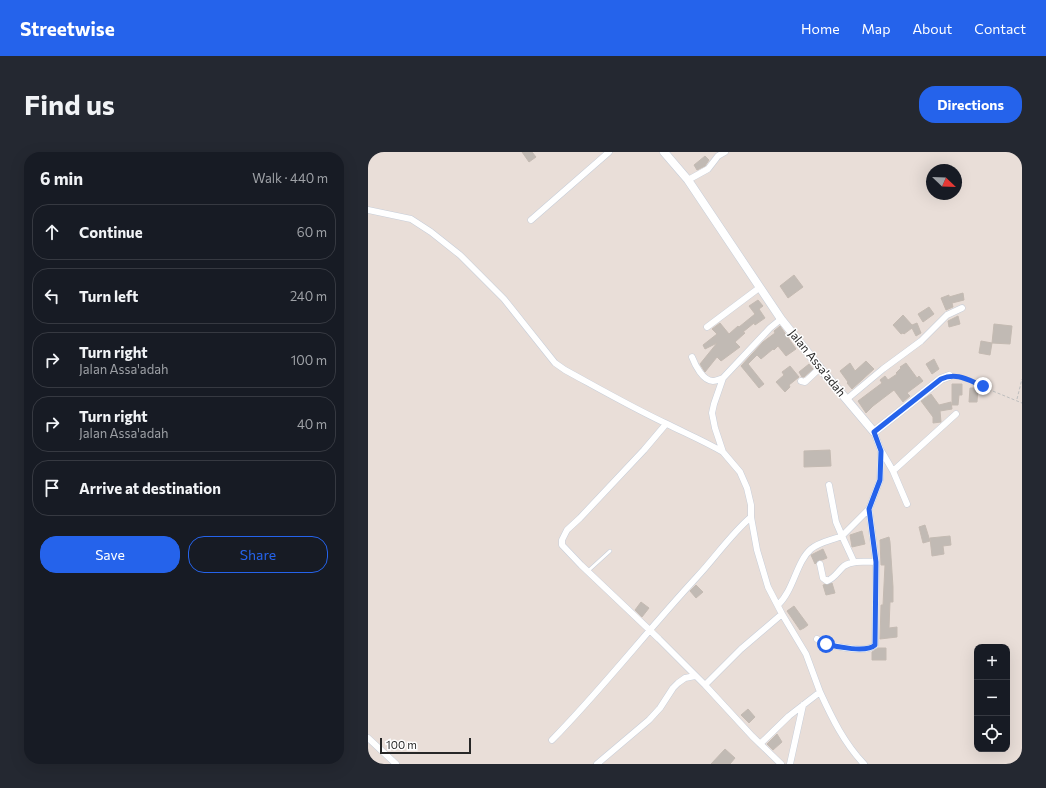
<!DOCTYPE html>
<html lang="en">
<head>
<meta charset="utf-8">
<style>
  :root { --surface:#171b24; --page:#242831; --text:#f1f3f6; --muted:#9ea1a6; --line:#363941; --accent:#2563eb }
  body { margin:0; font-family:Commissioner,sans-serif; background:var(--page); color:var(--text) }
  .controls { position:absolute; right:12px; bottom:12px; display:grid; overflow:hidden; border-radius:8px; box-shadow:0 4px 16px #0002 }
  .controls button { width:36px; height:36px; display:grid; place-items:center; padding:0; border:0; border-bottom:1px solid var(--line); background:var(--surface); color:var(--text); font:20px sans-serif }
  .compass { position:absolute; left:558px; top:12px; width:36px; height:36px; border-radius:50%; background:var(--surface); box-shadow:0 4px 16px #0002; rotate:113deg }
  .scale { position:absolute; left:12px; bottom:10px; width:91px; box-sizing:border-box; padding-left:4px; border:2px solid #272727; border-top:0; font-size:11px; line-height:14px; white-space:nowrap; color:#272727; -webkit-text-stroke:3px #fff; paint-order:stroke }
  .stop { position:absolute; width:12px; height:12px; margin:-9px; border:3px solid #2563eb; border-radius:50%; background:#fff }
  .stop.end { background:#2563eb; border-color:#fff; box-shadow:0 1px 4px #0008 }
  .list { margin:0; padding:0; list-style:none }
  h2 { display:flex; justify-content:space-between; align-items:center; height:52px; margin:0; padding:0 16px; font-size:17px }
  h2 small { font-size:13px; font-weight:400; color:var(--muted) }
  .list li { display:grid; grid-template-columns:26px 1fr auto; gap:12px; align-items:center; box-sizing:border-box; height:56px; margin:0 8px 8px; padding:0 8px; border:1px solid var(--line); border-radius:16px }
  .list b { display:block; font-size:15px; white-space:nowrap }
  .list p { margin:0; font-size:13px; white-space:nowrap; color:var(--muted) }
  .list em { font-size:13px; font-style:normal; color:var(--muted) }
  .actions { display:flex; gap:8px; padding:12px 16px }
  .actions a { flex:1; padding:9px 0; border:1px solid var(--accent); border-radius:16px; text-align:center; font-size:14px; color:var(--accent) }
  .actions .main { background:var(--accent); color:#fff }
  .icon { flex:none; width:22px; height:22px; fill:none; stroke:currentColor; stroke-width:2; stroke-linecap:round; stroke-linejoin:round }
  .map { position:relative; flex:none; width:654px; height:612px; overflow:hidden; border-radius:16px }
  header { display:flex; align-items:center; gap:24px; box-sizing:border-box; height:56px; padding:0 20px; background:var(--accent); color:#fff }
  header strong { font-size:19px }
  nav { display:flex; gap:22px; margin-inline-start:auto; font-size:14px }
  .intro { display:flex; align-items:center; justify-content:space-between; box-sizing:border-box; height:96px; padding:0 24px }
  h1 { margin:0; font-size:28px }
  .button { padding:10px 18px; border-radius:16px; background:var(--accent); color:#fff; font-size:14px; font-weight:700 }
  main { display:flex; gap:24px; padding:0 24px }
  aside { flex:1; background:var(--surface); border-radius:16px; box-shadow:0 4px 16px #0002 }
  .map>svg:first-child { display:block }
</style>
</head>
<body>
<header>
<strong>Streetwise</strong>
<nav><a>Home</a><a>Map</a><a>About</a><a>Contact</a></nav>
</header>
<div class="intro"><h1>Find us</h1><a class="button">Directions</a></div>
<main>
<aside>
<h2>6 min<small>Walk · 440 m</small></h2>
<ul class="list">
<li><svg class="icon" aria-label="ahead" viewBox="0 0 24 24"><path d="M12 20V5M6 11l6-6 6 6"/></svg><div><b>Continue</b></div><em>60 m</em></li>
<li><svg class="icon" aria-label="left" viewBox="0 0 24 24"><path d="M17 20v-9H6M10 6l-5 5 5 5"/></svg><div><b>Turn left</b></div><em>240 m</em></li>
<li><svg class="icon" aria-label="right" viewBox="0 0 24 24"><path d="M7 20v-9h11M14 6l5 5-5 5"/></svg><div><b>Turn right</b><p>Jalan Assa'adah</p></div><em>100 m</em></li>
<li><svg class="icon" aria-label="right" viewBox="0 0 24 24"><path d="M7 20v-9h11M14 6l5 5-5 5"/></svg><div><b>Turn right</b><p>Jalan Assa'adah</p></div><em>40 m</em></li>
<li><svg class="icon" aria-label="arrive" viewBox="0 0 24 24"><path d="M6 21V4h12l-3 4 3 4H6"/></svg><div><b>Arrive at destination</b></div></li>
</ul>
<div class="actions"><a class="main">Save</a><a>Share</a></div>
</aside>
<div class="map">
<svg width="654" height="612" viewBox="0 0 654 612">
  <rect width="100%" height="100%" fill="#e9ded8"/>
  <path fill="#c1bab4" stroke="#c4bab2" d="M154 0H164L168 5 161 10Z
    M337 4 341 8 337 14 329 18 326 13Z
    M426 123 435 135 420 146 412 134Z
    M595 141 596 148 584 151 585 155 578 158 573 146 581 143V145Z
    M390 148 395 154 391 157 397 166 387 173 386 171 375 180 377 181 367 190 372 195 353 209 349 205 337 220 332 212 349 191 337 197 335 193 349 182 344 177 352 171 361 182 370 174 371 175 387 162 381 154Z
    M561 155 566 162 555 170 550 162Z
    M535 163 544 173 549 171 553 181 548 184 544 176 536 182 535 181 533 182 525 173Z
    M590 164 592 172 581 175 580 169Z
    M626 172 644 174 642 192 624 191Z
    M412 174 428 197 418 204 410 194 406 198 405 197 393 207 389 203 380 212 396 232 391 236 373 214 395 190 407 181 406 179Z
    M613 189 624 191 622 203 611 201Z
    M566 207 571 217 564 222 558 212Z
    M498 209 506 217 484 237 479 231 480 230 472 219 482 211 487 219Z
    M538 211 549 226 551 224 555 229 539 241 542 244 535 250 526 238 505 254 498 261 490 249 514 231 512 228 517 224 520 228 529 222 528 221 533 216 532 215Z
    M441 212 445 217 436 225H434L431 220Z
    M422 214 431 225 421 233 422 235 417 240 408 230 416 223 414 220Z
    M584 232H594V243H591L590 253H584Z
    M602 236H610L609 250H601Z
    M563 242 571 253 583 250 584 257 572 259 573 270 565 271V265L553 249Z
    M462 298 463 314 436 315V299Z
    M557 373 562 389 555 391 551 375Z
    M494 379 497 392 484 395 482 383Z
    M582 384 583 393 575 394 576 402 564 404 562 386Z
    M521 385 522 390 525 435V450H522L521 476 529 475V485L512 487 513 453H515L517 413H513L512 388Z
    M455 397 459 406 454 408H451L447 412 443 403Z
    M464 431 467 441 458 443 455 433Z
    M328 433 335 440 328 446 322 439Z
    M273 450 281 456 274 465 267 458Z
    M426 454 440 473 436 476 432 478 419 459Z
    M510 496H518V508H504V500Z
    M380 557 387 565 381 571 373 563Z
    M409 582 414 590 405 598 399 592Z
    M357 597 367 606 362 612H343Z"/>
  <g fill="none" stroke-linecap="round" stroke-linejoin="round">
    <defs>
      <path id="lane" d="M220 419 242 399"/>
      <path id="street" d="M320 28 340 17 350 4 357 0
        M0 58 43 67 63 80 92 103 136 147 187 211 197 218C230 236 263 255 297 271 317 281 336 289 355 300
        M163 68 241 0
        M339 175 391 136
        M324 205C327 213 335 229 345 229 348 229 352 227 355 226L402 176 413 167
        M433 229 437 230 452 216
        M479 247 515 217 553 189 579 163 594 156
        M298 272 276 298 212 366 199 378 194 388V393L213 413 291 487 337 533 384 584 413 612
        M514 300 525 319 539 352
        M525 319 588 262
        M486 410 474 384 501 357 512 328 513 299 506 280
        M452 412 455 426 459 429C467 426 470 419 476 414 485 408 498 410 508 410
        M410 453C426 438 428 410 443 397 451 390 464 388 474 384L468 370 461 333
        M449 487C459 494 498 502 507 493L508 410 501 357
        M337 533 373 497 414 462 400 435 389 398 383 365V353L379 336 372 320 355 300 347 276 344 261 346 252 355 226
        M452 540C464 566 476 591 496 612
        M0 586 28 612
        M184 588C235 536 279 479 328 426 347 406 362 383 383 365
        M392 592 421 564 452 540 438 502 414 462
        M229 612 281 568 292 556 305 536 310 531 317 526 327 524
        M422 612 435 553"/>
      <path id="secondary" d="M296 0 320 28 413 167 452 216 506 280 573 227 581 224"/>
    </defs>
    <use href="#lane" stroke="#c7ced9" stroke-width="4"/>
    <use href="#street" stroke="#c7ced9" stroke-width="7"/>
    <use href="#secondary" stroke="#c7ced9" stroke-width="9"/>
    <path stroke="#bebebe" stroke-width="1" stroke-dasharray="3 2" stroke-linecap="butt" d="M588 224 654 251
      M649 247 654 227"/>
    <use href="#lane" stroke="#fff" stroke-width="3"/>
    <use href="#street" stroke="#fff" stroke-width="6"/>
    <use href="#secondary" stroke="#fff" stroke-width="8"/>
  </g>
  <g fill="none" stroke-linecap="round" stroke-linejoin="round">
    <path stroke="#2563eb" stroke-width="5" d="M458 492C469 495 499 501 507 493L508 410 501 357 512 328 513 299 506 280 573 227C589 220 600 228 615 234"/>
  </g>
  <g text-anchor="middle" stroke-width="3" stroke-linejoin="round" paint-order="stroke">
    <g font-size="12" fill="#272727" stroke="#fff">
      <text transform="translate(449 211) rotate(51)" y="4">Jalan Assa'adah</text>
    </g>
  </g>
</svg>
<div class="controls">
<button>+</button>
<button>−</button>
<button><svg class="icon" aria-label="locate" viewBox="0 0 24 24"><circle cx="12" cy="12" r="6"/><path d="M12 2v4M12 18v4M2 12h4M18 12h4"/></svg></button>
</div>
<svg class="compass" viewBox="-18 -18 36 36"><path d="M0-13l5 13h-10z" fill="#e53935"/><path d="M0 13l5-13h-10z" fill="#9ea1a6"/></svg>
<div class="scale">100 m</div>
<div class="stop" style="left:458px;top:492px"></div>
<div class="stop end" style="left:615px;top:234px"></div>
</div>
</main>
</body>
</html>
